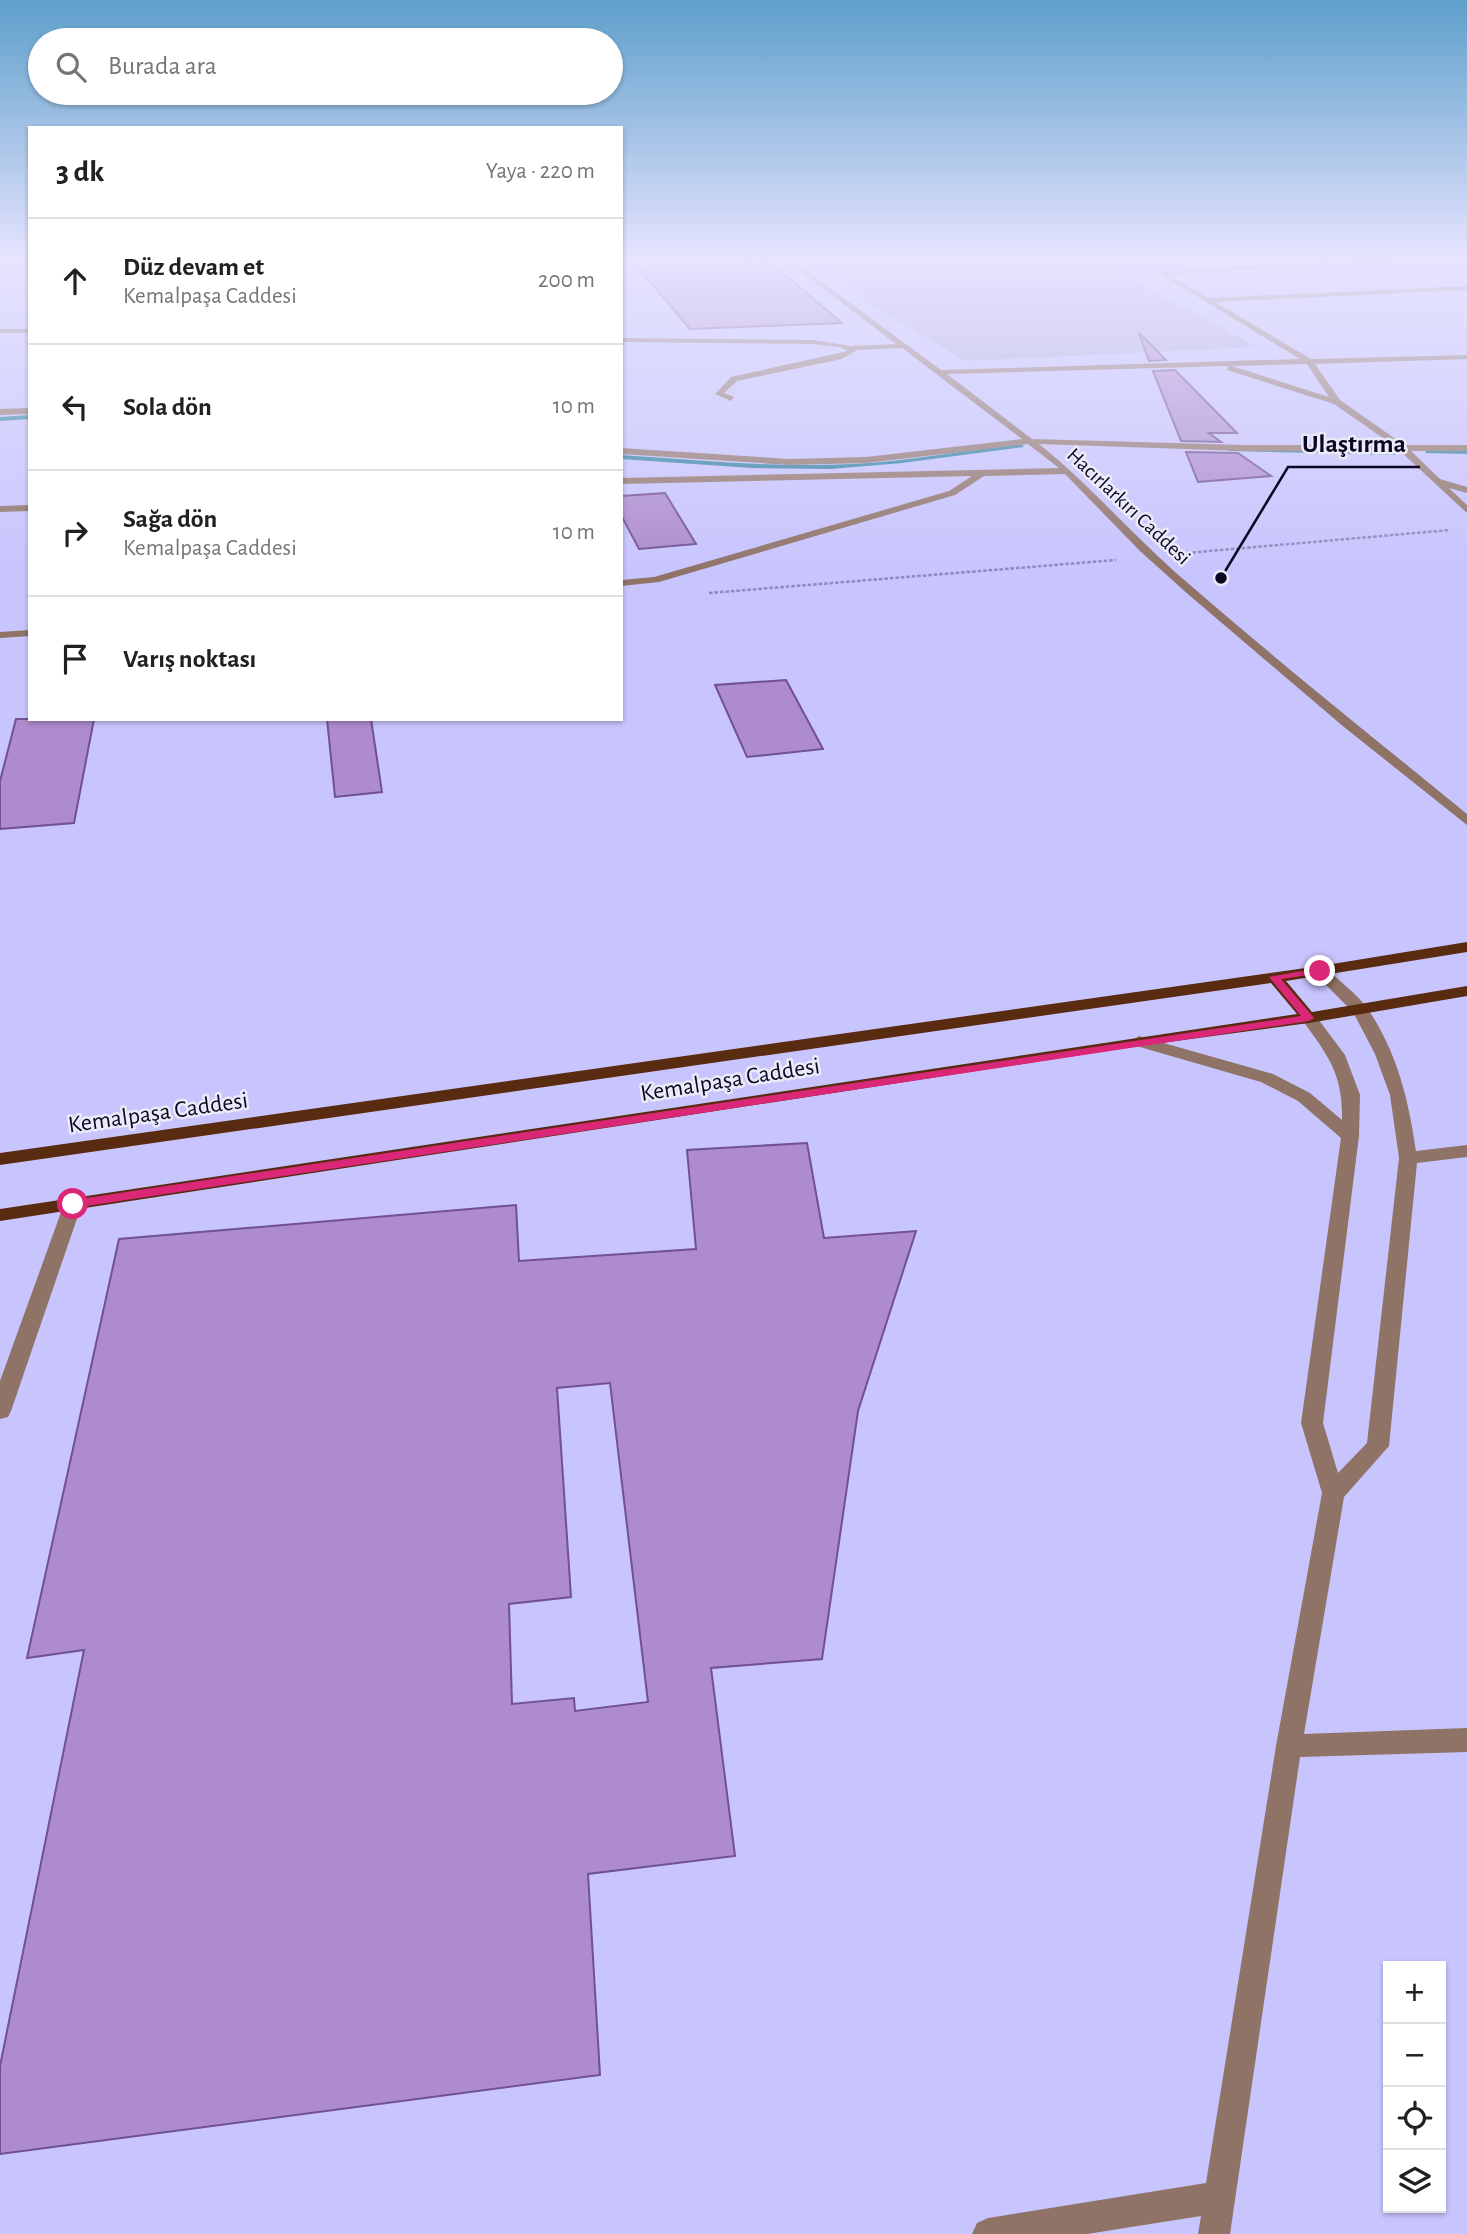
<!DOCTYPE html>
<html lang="tr">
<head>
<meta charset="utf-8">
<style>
  :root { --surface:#fff; --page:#f6f6f6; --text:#202124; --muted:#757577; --line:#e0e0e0 }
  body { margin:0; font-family:"Alegreya Sans",sans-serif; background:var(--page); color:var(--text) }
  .controls { position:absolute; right:21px; bottom:21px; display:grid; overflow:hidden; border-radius:0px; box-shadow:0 2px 5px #0004 }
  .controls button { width:63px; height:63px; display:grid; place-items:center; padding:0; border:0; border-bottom:2px solid var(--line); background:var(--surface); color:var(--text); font:35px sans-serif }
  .stop { position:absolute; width:21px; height:21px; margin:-16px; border:5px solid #db2777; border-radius:50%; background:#fff }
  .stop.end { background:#db2777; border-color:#fff; box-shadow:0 2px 7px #0008 }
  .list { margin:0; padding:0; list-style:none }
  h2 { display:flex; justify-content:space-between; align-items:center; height:91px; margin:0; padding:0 28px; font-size:30px }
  h2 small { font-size:23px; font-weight:400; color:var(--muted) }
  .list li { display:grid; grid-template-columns:46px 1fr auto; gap:21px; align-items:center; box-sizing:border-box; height:126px; padding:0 28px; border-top:2px solid var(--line) }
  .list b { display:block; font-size:26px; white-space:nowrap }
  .list p { margin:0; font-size:23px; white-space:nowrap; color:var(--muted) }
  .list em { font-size:23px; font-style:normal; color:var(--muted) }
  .icon { flex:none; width:38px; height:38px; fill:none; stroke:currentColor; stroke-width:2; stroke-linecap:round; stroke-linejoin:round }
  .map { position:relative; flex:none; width:1467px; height:2234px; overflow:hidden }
  .search { position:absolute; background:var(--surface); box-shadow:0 2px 5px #0004; left:28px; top:28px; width:595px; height:77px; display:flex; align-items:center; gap:18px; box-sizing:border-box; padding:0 24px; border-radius:38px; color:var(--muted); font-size:26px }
  .panel { position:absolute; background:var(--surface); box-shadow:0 2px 5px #0004; left:28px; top:126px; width:595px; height:595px; border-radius:0px }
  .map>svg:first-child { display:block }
</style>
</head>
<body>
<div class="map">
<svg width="1467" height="2234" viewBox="0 0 1467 2234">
  <rect width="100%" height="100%" fill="#c8c4fe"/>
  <path fill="#b2b0d7" d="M878 259H1092L1257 347 965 361 871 305 824 262Z"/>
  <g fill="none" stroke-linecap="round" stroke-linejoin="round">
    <path fill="#2e809f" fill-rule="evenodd" d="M30 415V419L0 421V417Z
      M1022 444 1024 447 902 463 830 469 752 468 621 459V455C698 460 775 468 852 464 909 461 965 450 1022 444Z
      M1230 448 1394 451 1397 453 1394 455 1228 451Z
      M1427 450H1467V454L1425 453Z"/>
  </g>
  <path fill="#ad8bcd" stroke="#71518e" stroke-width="2" fill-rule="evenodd" d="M770 262 842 323 690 329 638 268Z
    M1139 333 1166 360 1149 361Z
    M1175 370 1237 433H1209L1221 442 1181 441 1153 371Z
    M1186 452 1238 453 1271 476 1198 482Z
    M665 493 696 544 639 549 621 515V496Z
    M786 680 823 749 747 757 715 685Z
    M16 719H94L74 823 0 829V781Z
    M327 719H371L382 792 335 797Z
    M807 1143 824 1238 916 1231 858 1411 822 1659 711 1668 735 1856 588 1874 600 2075 0 2154V2066L84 1650 27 1658 119 1239 516 1205 519 1261 696 1249 687 1150ZM610 1383 648 1702 575 1711 574 1698 512 1704 509 1604 571 1597 557 1388Z"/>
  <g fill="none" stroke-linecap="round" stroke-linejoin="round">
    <path stroke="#8d89b9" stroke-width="2.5" stroke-dasharray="3.5 2" stroke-linecap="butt" d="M1187 553 1450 530
      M709 593 1116 560"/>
    <path fill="#8f7366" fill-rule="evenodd" d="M12 259H19L0 276V270Z
      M784 259H791L941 370 1300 359 1159 273 1331 259H1453L1366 265 1345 262 1169 275 1208 298 1467 286V290L1215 302 1311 359 1467 355V359L1315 364 1340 400 1404 445H1467V451H1411L1440 479 1467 487V493L1449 488 1467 505V513L1400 451H1243L1039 444C1088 483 1128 530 1175 572 1270 655 1369 734 1467 814V825L1344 727 1189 595 1140 551 1065 474 984 476 955 495 659 582 621 586V580L654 577 949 491 972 476 621 484V478L1059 468 1028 444 866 463 789 465 621 454V448L789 459 866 457 1022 439 902 348 857 350 842 359 737 381 724 393 734 397 731 401 715 394 731 377 848 351 840 347 813 344 621 342V338L813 340 850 346 896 344ZM1307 364 1329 397 1232 366ZM1228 366 1227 370 1334 404 1393 445H1243L1032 439 947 374Z
      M0 329H30V333H0Z
      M30 408V414L0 415V409Z
      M30 505V511L0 512V506Z
      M30 630V636L0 638V632Z
      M1320 966 1326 968C1339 981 1357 994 1368 1009 1398 1055 1408 1098 1416 1151L1467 1145V1157L1417 1163 1389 1446 1344 1497 1304 1734 1467 1728V1752L1300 1757 1230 2234H1198L1201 2216 1087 2234H972L977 2223 988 2218 1206 2183 1276 1746 1322 1493 1301 1423 1341 1138 1298 1101 1261 1082 1133 1045 1131 1041 1139 1036 1273 1074 1310 1093 1342 1120C1343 1072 1327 1055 1301 1018L1303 1015H1315L1345 1055 1360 1095 1359 1136 1323 1423 1338 1473 1367 1443 1399 1158 1390 1095 1375 1054 1353 1012 1312 971Z
      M73 1198 80 1200 82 1204 11 1411 8 1417 0 1419V1381L64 1204 66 1200Z"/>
    <path fill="#592b11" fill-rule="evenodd" d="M1467 942V952L1286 981 1312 1012 1467 986V996L1309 1023 1139 1046 0 1221V1209L1297 1014 1271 983 0 1165V1153L1320 966Z"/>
  </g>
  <linearGradient id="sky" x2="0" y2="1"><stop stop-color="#5d9fcb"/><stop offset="0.45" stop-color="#e6e4ff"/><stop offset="1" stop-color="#e6e4ff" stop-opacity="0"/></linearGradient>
  <rect width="1467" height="572" fill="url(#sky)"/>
  <path fill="#db2777" d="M1320 968 1323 969V973L1281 979 1314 1018 1309 1021 73 1208 67 1204 73 1200 1301 1016 1269 977Z"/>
  <g text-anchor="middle" stroke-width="5" stroke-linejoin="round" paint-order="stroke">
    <g font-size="21" fill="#0b0720" stroke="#ebeaf9">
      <text transform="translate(1129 506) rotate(43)" y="7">Hacırlarkırı Caddesi</text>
    </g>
    <g font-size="24" fill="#0b0720" stroke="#ebeaf9">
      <text transform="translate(730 1079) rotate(-9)" y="8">Kemalpaşa Caddesi</text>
      <text transform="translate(158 1112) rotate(-8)" y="8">Kemalpaşa Caddesi</text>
    </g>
  </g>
  <path fill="none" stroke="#0b0720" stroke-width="2.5" d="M1221 578L1288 467H1420"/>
  <circle fill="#0b0720" stroke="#ebeaf9" stroke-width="2.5" cx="1221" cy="578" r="7"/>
  <g font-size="26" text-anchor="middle" font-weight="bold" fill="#0b0720" stroke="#ebeaf9" stroke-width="5" stroke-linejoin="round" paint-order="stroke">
    <text x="1354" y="452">Ulaştırma</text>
  </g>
</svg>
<div class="controls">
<button>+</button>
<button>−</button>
<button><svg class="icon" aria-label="locate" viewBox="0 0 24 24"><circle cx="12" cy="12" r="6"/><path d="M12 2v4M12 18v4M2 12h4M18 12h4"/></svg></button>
<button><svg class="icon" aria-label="layers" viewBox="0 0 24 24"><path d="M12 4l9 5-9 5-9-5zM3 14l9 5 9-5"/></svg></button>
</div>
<div class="stop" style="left:73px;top:1204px"></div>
<div class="stop end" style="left:1320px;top:971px"></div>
<div class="search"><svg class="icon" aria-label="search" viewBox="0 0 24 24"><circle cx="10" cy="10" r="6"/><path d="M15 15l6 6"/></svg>Burada ara</div>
<section class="panel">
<h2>3 dk<small>Yaya · 220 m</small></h2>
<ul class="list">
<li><svg class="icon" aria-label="ahead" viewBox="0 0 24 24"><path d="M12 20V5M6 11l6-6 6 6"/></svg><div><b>Düz devam et</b><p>Kemalpaşa Caddesi</p></div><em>200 m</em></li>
<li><svg class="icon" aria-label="left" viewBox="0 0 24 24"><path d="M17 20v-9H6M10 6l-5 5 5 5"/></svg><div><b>Sola dön</b></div><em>10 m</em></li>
<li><svg class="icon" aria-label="right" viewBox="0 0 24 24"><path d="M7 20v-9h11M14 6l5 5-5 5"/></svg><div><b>Sağa dön</b><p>Kemalpaşa Caddesi</p></div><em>10 m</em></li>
<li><svg class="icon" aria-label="arrive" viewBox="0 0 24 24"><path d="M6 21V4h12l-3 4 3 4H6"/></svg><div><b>Varış noktası</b></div></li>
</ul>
</section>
</div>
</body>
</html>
